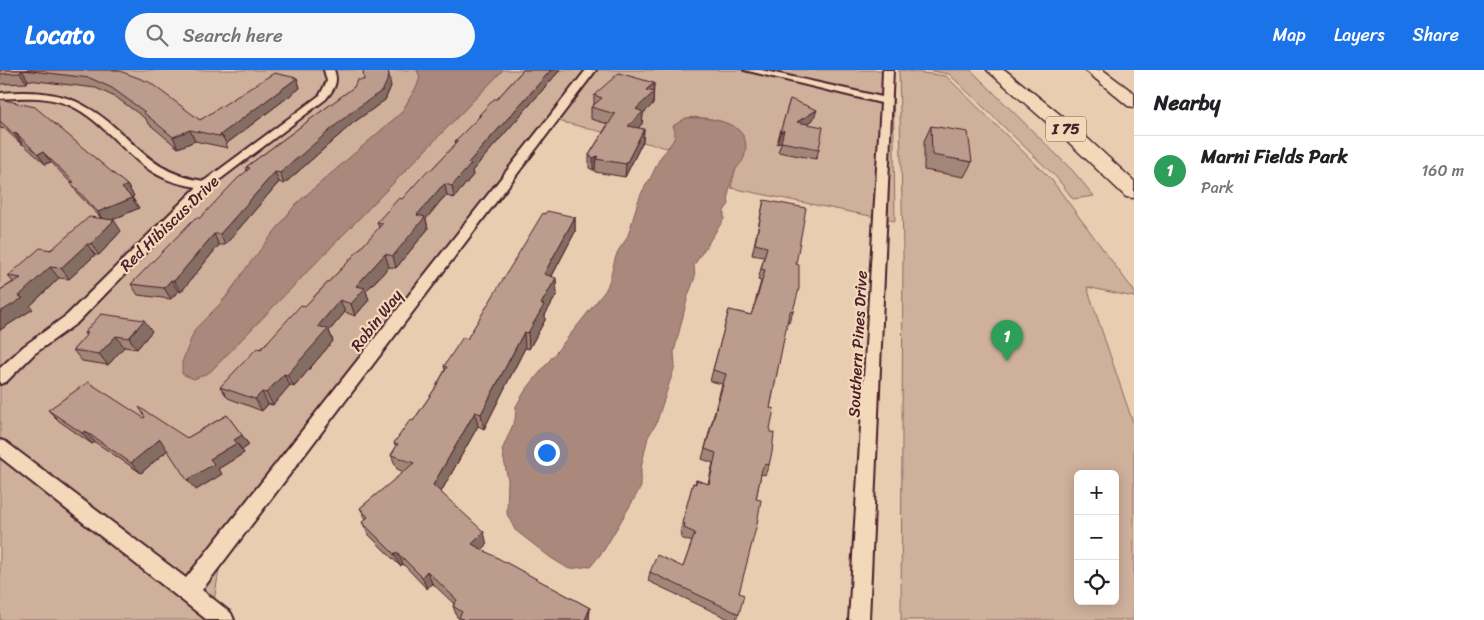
<!DOCTYPE html>
<html lang="en">
<head>
<meta charset="utf-8">
<style>
  :root { --surface:#fff; --page:#f6f6f6; --text:#202124; --muted:#757577; --line:#e0e0e0; --accent:#1a73e8 }
  body { margin:0; font-family:Sriracha,sans-serif; background:var(--page); color:var(--text) }
  .controls { position:absolute; right:15px; bottom:15px; display:grid; overflow:hidden; border-radius:8px; box-shadow:0 2px 12px #0003 }
  .controls button { width:45px; height:45px; display:grid; place-items:center; padding:0; border:0; border-bottom:1px solid var(--line); background:var(--surface); color:var(--text); font:25px sans-serif }
  .you { position:absolute; left:546px; top:382px; width:18px; height:18px; margin:-12px; border:4px solid #fff; border-radius:50%; background:#1a73e8; box-shadow:0 0 0 8px #1a73e833 }
  .badge { display:grid; place-items:center; width:32px; height:32px; border-radius:50%; background:var(--accent); color:#fff; font-size:16px; font-weight:700 }
  .pin { position:absolute; translate:-50% -41px; filter:drop-shadow(0 1px 2px #0008) }
  .pin::after { content:''; position:absolute; top:26px; width:18px; height:15px; background:inherit; clip-path:polygon(0 0,100% 0,50% 100%) }
  .list { margin:0; padding:0; list-style:none }
  h2 { display:flex; justify-content:space-between; align-items:center; height:65px; margin:0; padding:0 20px; font-size:21px }
  h2 small { font-size:16px; font-weight:400; color:var(--muted) }
  .list li { display:grid; grid-template-columns:32px 1fr auto; gap:15px; align-items:center; box-sizing:border-box; height:70px; padding:0 20px; border-top:1px solid var(--line) }
  .list b { display:block; font-size:19px; white-space:nowrap }
  .list p { margin:0; font-size:16px; white-space:nowrap; color:var(--muted) }
  .list em { font-size:16px; font-style:normal; color:var(--muted) }
  .icon { flex:none; width:28px; height:28px; fill:none; stroke:currentColor; stroke-width:2; stroke-linecap:round; stroke-linejoin:round }
  .map { position:relative; flex:none; width:1134px; height:550px; overflow:hidden }
  header { display:flex; align-items:center; gap:30px; box-sizing:border-box; height:70px; padding:0 25px; background:var(--accent); color:#fff }
  header strong { font-size:24px }
  nav { display:flex; gap:28px; margin-inline-start:auto; font-size:18px }
  .search { width:350px; height:45px; background:var(--page); display:flex; align-items:center; gap:12px; box-sizing:border-box; padding:0 18px; border-radius:28px; color:var(--muted); font-size:19px }
  main { display:flex }
  aside { flex:1; background:var(--surface) }
  .map>svg:first-child { display:block }
</style>
</head>
<body>
<header>
<strong>Locato</strong>
<div class="search"><svg class="icon" aria-label="search" viewBox="0 0 24 24"><circle cx="10" cy="10" r="6"/><path d="M15 15l6 6"/></svg>Search here</div>
<nav><a>Map</a><a>Layers</a><a>Share</a></nav>
</header>
<main>
<div class="map">
<svg width="1134" height="550" viewBox="0 0 1134 550">
  <rect width="100%" height="100%" fill="#e9cdb1"/>
  <filter id="ink" filterUnits="userSpaceOnUse"><feTurbulence type="fractalNoise" baseFrequency=".02" numOctaves="2"/><feDisplacementMap in="SourceGraphic" scale="10" xChannelSelector="R" yChannelSelector="G"/><feConvolveMatrix kernelMatrix="1 2 1 2 8 2 1 2 1" color-interpolation-filters="sRGB"/></filter>
  <g filter="url(#ink)">
    <path fill="#ceb09b" stroke="#8c6863" fill-rule="evenodd" d="M0 0H417L420 7 417 16 401 43 296 134 217 238 210 302 503 0H893L895 151 731 118C733 112 733 105 736 99 741 89 747 83 745 71 742 52 703 45 687 48 683 49 678 54 674 56 678 65 674 71 667 78L558 51 223 475 211 550H0Z
      M899 0 946 6 1051 109 1134 221V227L1087 217 1134 356V550H901L903 180ZM1078 404H1115V531H1078Z
      M926 0H971L1073 101 1094 126 1073 129 1057 108 949 4Z"/>
    <path fill="#aa887c" stroke="#845e5c" d="M417 0H503L210 302 194 309 182 304V292L195 259 226 228 246 198 296 134 401 43 417 16 420 7Z
      M686 48C711 47 756 52 744 88 742 93 737 96 735 101 731 110 727 125 729 134L724 141V149L694 195 695 207 688 226 674 282 675 296 656 354 648 367 641 398V417L604 480 591 496 569 499 551 488 515 460 507 444 508 410 502 380 515 350 516 336 525 321 605 221C612 209 612 194 618 181 621 176 626 171 628 165 634 149 636 130 646 115 652 107 655 97 660 88 667 78 680 69 673 56Z"/>
    <g fill="none" stroke-linecap="round" stroke-linejoin="round">
      <defs>
        <path id="street" d="M324 0H334C339 12 334 19 326 29L210 117 77 253 34 284 6 312 0 314V298L24 276 67 245 197 117C186 115 174 113 164 108 127 91 106 51 69 35 48 26 23 27 0 29V23C28 21 58 21 83 35 131 60 142 102 204 111L320 25 327 11Z
          M586 0H596L202 520 231 543 234 550H207L0 387V370L6 372 186 508Z
          M744 0H761L882 27 883 0H893L869 550H849L881 33Z"/>
        <path id="highway" d="M987 0H1005L1073 55 1134 111V128L1126 127 1059 63Z
          M1085 0H1103L1134 23V37L1128 36Z"/>
      </defs>
      <use href="#street" stroke="#4a1f2b" stroke-width="4"/>
      <use href="#highway" stroke="#4a1f2b" stroke-width="3"/>
      <use href="#street" fill="#f3d8ba" fill-rule="evenodd"/>
      <use href="#highway" fill="#f3d8ba" fill-rule="evenodd"/>
    </g>
    <path fill="#a28678" stroke="#4a1f2b" d="M0 0H117L200 50 297 8 300 18 226 74 228 78 195 71 178 78 148 53 146 49 117 28 96 18 28 10 27 13 0 14Z
      M523 0H560L472 101 473 105 454 128 447 126 443 128 426 149 428 159 396 198 389 197 366 221 369 230 355 246 345 242 329 261 333 271 294 317 290 315 273 335 268 334 262 341 228 328 220 317 305 236 348 192 379 158 377 152 402 129 430 101 456 74 455 71 479 47V45L497 29Z
      M364 10 391 16 385 30 353 53 284 114 279 112 225 175H219L181 222 178 221 171 229 138 225 131 214 200 148 247 101 246 97Z
      M654 13 653 34 643 44 642 54 638 58 644 59 643 71 625 107 595 102V99L593 100 589 98V85L608 54 591 49V37L594 34V25Z
      M0 29 127 115 134 126 132 127 139 138 112 150 121 161 99 185H95L69 209 59 208 30 236 33 239 0 260V220L13 212 8 206 101 148 78 124 71 113 51 92 45 94 23 74H21L5 59 0 58Z
      M790 29 813 50 807 54 819 79 816 89 778 82 782 71 777 74Z
      M931 56 972 92 964 107 924 100V71Z
      M764 130 796 194 793 241 789 252 787 251 770 338 769 395 765 405 761 404 756 429 739 523V544L735 550H731L648 511 650 502 683 497 692 472 681 468 682 464 680 462 693 413 695 414 696 410 708 414 713 393 702 389 722 314 710 311 729 240 751 245 754 236 761 211 758 210 764 187 752 185Z
      M545 144 575 147V162L552 206 557 224 545 245V250L529 279 525 278 484 359 478 356 441 422 487 475 482 480 590 538 589 550H460L457 547 453 536 454 534 432 513 427 519 403 494 400 496 369 465 362 452 366 449 360 438 404 402 397 399 391 385 396 377 394 373 413 351 434 320 445 300 444 296 467 269Z
      M152 261 137 279 124 277 108 295 82 291 73 280 86 266 84 263Z
      M48 340 144 348 187 368 227 345 249 375 242 380 244 383 218 399 222 404 196 420 168 380 141 403 95 372 92 374 59 351Z"/>
    <path fill="#846d62" stroke="#4a1f2b" d="M22 0 28 10 27 13 20 3Z
      M388 0 391 16 385 30 353 53 284 114 280 103Z
      M551 0H560L472 101 473 105 454 128 452 116 468 93Z
      M297 8 300 18 226 74 223 67 220 65Z
      M654 13 653 34 643 44 642 54 627 68 628 56 646 20Z
      M817 40 813 50 794 63 797 52Z
      M644 59 643 71 625 107 626 94Z
      M190 60 195 71 178 78 173 67Z
      M784 60 782 71 777 74 780 63Z
      M16 63 23 74H21L14 64Z
      M43 82 51 92 45 94 38 84Z
      M598 86 596 89 595 99 593 100V88Z
      M275 102 279 112 225 175 220 164Z
      M445 114 447 126 443 128 426 149 428 159 396 198 393 186 417 145 441 117Z
      M127 115 134 126 128 129 122 118Z
      M132 128 139 138 105 153 98 142Z
      M575 147V162L545 219 544 204Z
      M114 150 121 161 99 185 91 174Z
      M214 164 219 175 181 222 174 211Z
      M87 174 95 185 69 209 61 198Z
      M385 184 389 197 366 221 369 230 355 246 351 234 356 216Z
      M50 197 59 208 30 236 33 239 0 260V242Z
      M556 208 557 224 545 245V250L529 279 528 263 541 234Z
      M171 210 178 221 171 229 164 218Z
      M340 230 345 242 329 261 333 271 294 317 287 305 318 256Z
      M144 250 152 261 137 279 129 268Z
      M524 262 525 278 484 359 481 344Z
      M116 266 124 277 108 295 99 284Z
      M284 304 290 315 273 335 266 323Z
      M262 322 268 334 262 341 255 329Z
      M475 342 478 356 437 429 433 415Z
      M85 361 95 372 92 374 82 363Z
      M242 365 249 375 242 380 234 370Z
      M160 369 169 379 141 403 131 393Z
      M237 373 244 383 218 399 222 404 196 420 187 410 210 389Z
      M484 462 487 475 475 487 472 474Z
      M397 482 403 494 400 496 394 484Z
      M427 501 432 513 427 519 422 507Z
      M590 538 589 550H585Z"/>
    <path fill="#bc9c8c" stroke="#4a1f2b" d="M0 0H22L20 3 0 4Z
      M23 0H117L149 12 200 50 274 3 297 8 220 65 223 67 190 60 173 67 143 42H145L112 18 90 8Z
      M363 0H388L389 6 383 20 350 43 280 103 275 102 220 164H214L174 211 171 210 164 218 131 214 195 148H200L237 109 250 98 246 97 354 17 357 10H364Z
      M523 0H551L468 93 471 94 452 116 445 114 441 117 417 145 425 147 393 186 385 184 356 216 365 218 351 234 340 230 318 256 328 259 287 305 284 304 266 323 262 322 255 329 220 317 257 278 261 279 301 235 305 236 348 192 383 153 377 152 399 128 402 129 428 100 430 101 458 71H455L481 45H479L494 29H497Z
      M619 3 654 13 646 20 654 22 636 39 643 42 628 56 644 59 626 94 596 89 598 86 593 88 589 85 615 44 591 37 602 28 594 25Z
      M0 29 35 37 127 115 122 118 132 128 98 142 71 113 74 112 43 82 38 84 16 63 14 64 0 51Z
      M790 29 817 40 797 52 823 57 819 79 781 72 784 60 780 63Z
      M931 56 968 62 972 92 932 85Z
      M764 130 806 138 796 194 799 195V219L793 241 791 240 789 244 770 338 774 339 770 359V362L774 363 772 382 769 395 765 394 762 399 756 429 761 430 757 454 739 523 744 525 739 544 650 502 657 485 683 497 695 463 684 458 685 454 682 453 693 413 696 414V410L709 414 716 383 705 379 726 304 713 300 729 240 751 245 757 228 765 200 761 199 767 177 755 174Z
      M547 141 575 147 544 204 556 208 541 234 544 235 528 263 524 262 481 344 475 342 433 415 484 462 472 474 590 538 585 550H464L459 547 462 542 453 536 457 530 427 501 422 507 397 482 394 484 362 452 368 447 360 438 414 393 391 385 398 374 394 373 410 350 413 351 434 320 447 297 444 296 463 267 467 269 543 143 545 144Z
      M89 147 114 150 91 174H87L61 198 50 197 19 226 23 228 0 242V220L21 208 8 206 40 178 51 180Z
      M101 244 144 250 129 268 116 266 99 284 73 280 88 263H84Z
      M88 312 144 348 145 347 139 337 187 368 227 345 242 365 234 370 237 373 210 389 214 394 187 410 160 369 131 393 85 361 82 363 48 340Z"/>
  </g>
  <g text-anchor="middle" stroke-width="4.5" stroke-linejoin="round" paint-order="stroke">
    <rect fill="#f3d8ba" stroke="#7d5656" stroke-width="1" x="1046" y="46.5" width="40" height="25" rx="4"/>
    <g font-size="15" font-weight="bold" fill="#4a1f2b">
      <text x="1066" y="64">I 75</text>
    </g>
    <g font-size="16" fill="#4a1f2b" stroke="#f3d8ba">
      <text transform="translate(169 153) rotate(-44)" y="6">Red Hibiscus Drive</text>
      <text transform="translate(376 250) rotate(-52)" y="6">Robin Way</text>
      <text transform="translate(857 274) rotate(-87)" y="6">Southern Pines Drive</text>
    </g>
  </g>
</svg>
<div class="controls">
<button>+</button>
<button>−</button>
<button><svg class="icon" aria-label="locate" viewBox="0 0 24 24"><circle cx="12" cy="12" r="6"/><path d="M12 2v4M12 18v4M2 12h4M18 12h4"/></svg></button>
</div>
<div class="you"></div>
<div class="pin badge" style="left:1007px;top:291px;background:#2e9e5b">1</div>
</div>
<aside>
<h2>Nearby<small></small></h2>
<ul class="list">
<li><span class="badge" style="background:#2e9e5b">1</span><div><b>Marni Fields Park</b><p>Park</p></div><em>160 m</em></li>
</ul>
</aside>
</main>
</body>
</html>
